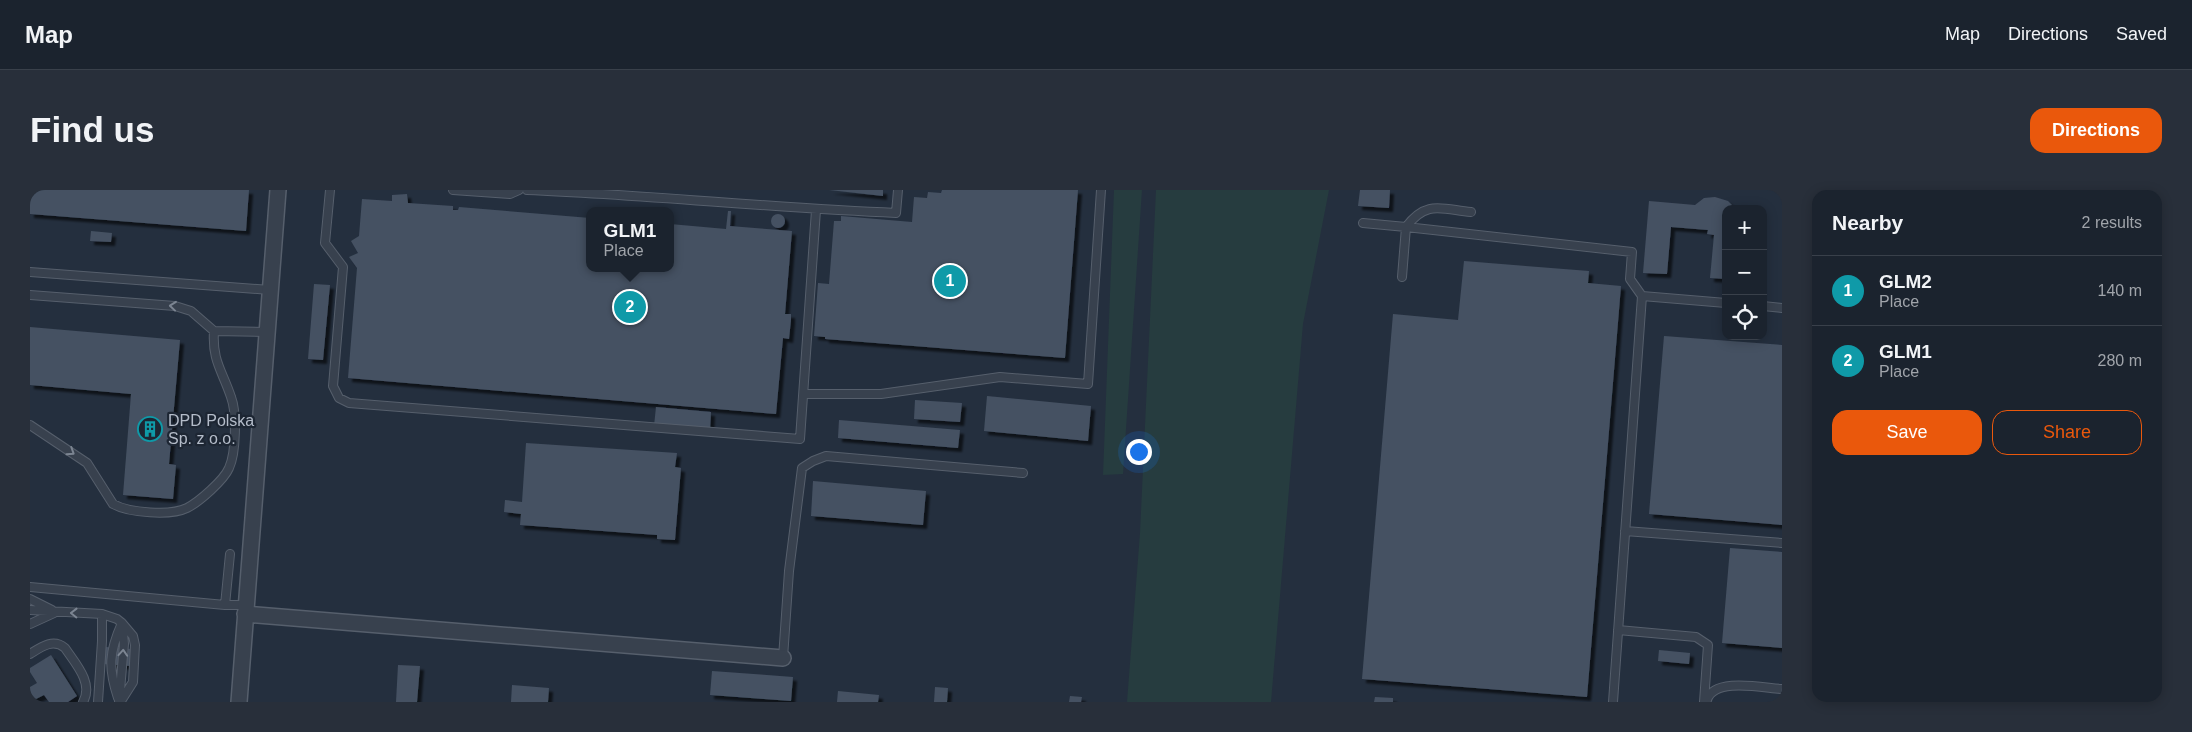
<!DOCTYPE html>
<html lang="en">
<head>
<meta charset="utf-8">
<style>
  :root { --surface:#1b232e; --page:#282f3a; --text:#f1f3f6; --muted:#a0a4aa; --line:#39404a; --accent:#ea580c }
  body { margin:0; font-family:Helvetica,sans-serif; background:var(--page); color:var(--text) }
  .controls { position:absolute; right:15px; top:15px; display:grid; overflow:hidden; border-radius:10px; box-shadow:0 2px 12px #0003 }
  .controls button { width:45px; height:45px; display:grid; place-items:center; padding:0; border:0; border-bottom:1px solid var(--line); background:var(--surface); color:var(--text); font:25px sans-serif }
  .you { position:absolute; left:1108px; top:261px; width:18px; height:18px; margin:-12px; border:4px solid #fff; border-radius:50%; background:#1a73e8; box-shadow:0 0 0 8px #1a73e833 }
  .badge { display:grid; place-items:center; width:32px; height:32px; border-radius:50%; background:var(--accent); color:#fff; font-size:16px; font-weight:700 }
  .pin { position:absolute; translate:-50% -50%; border:2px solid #fff; box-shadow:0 1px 5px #0006 }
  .popup { position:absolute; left:556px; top:17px; width:88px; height:65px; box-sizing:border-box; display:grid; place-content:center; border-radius:10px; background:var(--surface); filter:drop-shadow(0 1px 4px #0005); font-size:16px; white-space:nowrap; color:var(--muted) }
  .popup b { font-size:19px; color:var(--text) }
  .popup::after { content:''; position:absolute; left:50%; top:100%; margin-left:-10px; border:10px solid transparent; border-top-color:var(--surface) }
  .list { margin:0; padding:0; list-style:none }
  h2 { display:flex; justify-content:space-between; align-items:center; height:65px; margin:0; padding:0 20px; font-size:21px }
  h2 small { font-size:16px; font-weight:400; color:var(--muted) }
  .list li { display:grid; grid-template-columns:32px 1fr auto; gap:15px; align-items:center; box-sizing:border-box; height:70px; padding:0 20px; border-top:1px solid var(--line) }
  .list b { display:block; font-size:19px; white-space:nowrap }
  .list p { margin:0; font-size:16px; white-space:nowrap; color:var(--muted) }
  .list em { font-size:16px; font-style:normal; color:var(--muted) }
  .actions { display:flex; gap:10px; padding:15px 20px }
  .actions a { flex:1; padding:11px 0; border:1px solid var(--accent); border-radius:15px; text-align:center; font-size:18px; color:var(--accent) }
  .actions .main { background:var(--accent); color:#fff }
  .icon { flex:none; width:28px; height:28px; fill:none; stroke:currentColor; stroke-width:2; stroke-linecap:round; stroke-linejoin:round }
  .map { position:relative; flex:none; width:1752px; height:512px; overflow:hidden; border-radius:15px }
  header { display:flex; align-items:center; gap:30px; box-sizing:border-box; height:70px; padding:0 25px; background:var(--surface); border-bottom:1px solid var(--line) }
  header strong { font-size:24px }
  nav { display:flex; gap:28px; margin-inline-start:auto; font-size:18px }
  .intro { display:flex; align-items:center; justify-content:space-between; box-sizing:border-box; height:120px; padding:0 30px }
  h1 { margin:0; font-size:35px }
  .button { padding:12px 22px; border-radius:15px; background:var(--accent); color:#fff; font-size:18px; font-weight:700 }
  main { display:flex; gap:30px; padding:0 30px }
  aside { flex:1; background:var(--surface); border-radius:15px; box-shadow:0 2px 12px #0003 }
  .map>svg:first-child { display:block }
</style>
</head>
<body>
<header>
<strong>Map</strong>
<nav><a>Map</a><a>Directions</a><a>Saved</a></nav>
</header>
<div class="intro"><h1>Find us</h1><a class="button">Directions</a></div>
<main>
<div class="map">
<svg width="1752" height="512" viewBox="0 0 1752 512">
  <defs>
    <filter id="shadow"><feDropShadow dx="4" dy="4" stdDeviation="1" flood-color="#0009"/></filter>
  </defs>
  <rect width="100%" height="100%" fill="#242f3e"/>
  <path fill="#263c3f" d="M1084 0H1112L1093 284 1073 285Z
    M1126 0H1299L1273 134 1241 512H1097L1110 343Z"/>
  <path fill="#455162" filter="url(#shadow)" d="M0 0H219L216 41 0 24Z
    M799 0H853V6Z
    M912 0H1048L1035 168 795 149V147L784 146 788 93 799 94 804 31H811V26L882 32 884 7 897 8 898 2 911 3Z
    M1330 0H1360L1359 18 1328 16Z
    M377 4 378 13 423 16V20H428L429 17 560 28V78H640V34L696 39 698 21H701L700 36 762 41 755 124H761V130L759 149 753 148 746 224 318 188 327 78 319 67 328 63 321 51 329 46 332 9 362 11V5Z
    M1685 7 1698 11 1703 16V19H1696V89L1680 88 1684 45 1677 44 1678 40 1641 37 1637 84 1613 83 1619 11 1665 15 1674 8Z
    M741 31a7 7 0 1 1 14 0a7 7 0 1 1-14 0Z
    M61 41 82 43 81 52 60 51Z
    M1434 71 1559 81 1558 93 1591 96 1557 507 1332 489 1363 124 1428 130Z
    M284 94 300 95 293 170 278 169Z
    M0 137 150 150 139 274 146 275 143 309 93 305 101 204 0 195Z
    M1634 146 1752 155V335L1619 324Z
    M957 206 1061 216 1058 251 954 241Z
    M885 210 932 213 930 232 884 229Z
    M626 217 681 222 680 241 624 236Z
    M809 230 930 240 928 258 808 248Z
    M496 253 647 263 645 277 651 278 645 350 627 349V345L490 335 491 324 474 322 475 310 492 312Z
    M783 291 896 301 893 335 781 326Z
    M1700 358 1752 362V458L1692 453Z
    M76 457 101 459 100 476 74 474Z
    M1629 460 1660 463 1659 474 1628 471Z
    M21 465 47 506 38 512H19L14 505 0 512V497L7 493 0 482V478Z
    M368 475 390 476 387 512H366Z
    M682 481 763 487 761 511 680 505Z
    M482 495 519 498 518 512H481Z
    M905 497 918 498 917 512H904Z
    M808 501 849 505 848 512H807Z
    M1040 506 1052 507 1051 512H1039Z
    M1345 507 1363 508V512H1344Z"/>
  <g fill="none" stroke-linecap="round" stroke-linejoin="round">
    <defs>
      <path id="lane" d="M300 0 295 53 313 77 303 196 309 208 319 213 770 249C776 172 781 96 786 20
        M423 0 480 4 489 0
        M497 0C620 5 743 18 866 23L868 0
        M1333 33 1376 37C1396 10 1411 19 1441 22
        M0 82 240 100
        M1372 87 1376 37 1602 62 1600 89 1612 106 1583 512
        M0 105 145 116 161 121 184 141 237 142
        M1612 106 1696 113
        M1733 116 1752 118
        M774 204H851L970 187 1058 194 1071 0
        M0 235 57 273 83 314C99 323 141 326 157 318 169 312 194 290 199 278 206 263 207 223 201 207 192 180 182 171 184 141
        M1595 341 1752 353
        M200 364 195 415H216
        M0 397 195 415
        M0 409 22 420
        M0 420 72 424 87 429 92 433 94 454 89 512
        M0 434 24 423
        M1588 440 1666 447 1678 455 1674 512
        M0 464C11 457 23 448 35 458 45 473 64 493 53 512
        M753 468 759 381 772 278 783 271 796 266 993 283
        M88 508C78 478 79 462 92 433L103 446 105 455 103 492 91 511
        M1677 510C1684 487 1733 498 1752 499
        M68 512 72 451V424"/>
      <path id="street" d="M215 424 753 468
        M209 512 248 0"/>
    </defs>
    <use href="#lane" stroke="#565f6c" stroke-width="10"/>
    <use href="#street" stroke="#565f6c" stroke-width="18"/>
    <use href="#lane" stroke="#38414e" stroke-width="8"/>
    <use href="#street" stroke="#38414e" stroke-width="15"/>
  </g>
  <defs><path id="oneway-chevron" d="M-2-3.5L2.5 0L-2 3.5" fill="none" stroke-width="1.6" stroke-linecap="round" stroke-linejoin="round" transform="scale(1.25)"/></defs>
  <g stroke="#7c8592">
    <use href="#oneway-chevron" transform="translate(143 116) rotate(-174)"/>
    <use href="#oneway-chevron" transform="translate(41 262) rotate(33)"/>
    <use href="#oneway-chevron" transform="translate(44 423) rotate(-179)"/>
    <use href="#oneway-chevron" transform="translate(93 463) rotate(-86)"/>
  </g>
  <defs>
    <symbol id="building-ring" viewBox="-11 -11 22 22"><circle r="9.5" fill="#1d2633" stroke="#0f9aa8" stroke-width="1.5"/><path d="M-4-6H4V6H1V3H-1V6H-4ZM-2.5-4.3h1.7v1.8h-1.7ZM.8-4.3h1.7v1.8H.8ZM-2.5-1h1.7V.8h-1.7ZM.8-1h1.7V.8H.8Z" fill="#0f9aa8"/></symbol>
  </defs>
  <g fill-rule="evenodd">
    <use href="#building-ring" x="106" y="225" width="28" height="28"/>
  </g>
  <g text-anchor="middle" stroke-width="4.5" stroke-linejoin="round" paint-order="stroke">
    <g font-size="16" fill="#b4bcc9" stroke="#1d2633" text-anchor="start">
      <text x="138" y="236">DPD Polska<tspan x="138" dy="18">Sp. z o.o.</tspan></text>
    </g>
  </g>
</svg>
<div class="controls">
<button>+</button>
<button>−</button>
<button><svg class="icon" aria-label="locate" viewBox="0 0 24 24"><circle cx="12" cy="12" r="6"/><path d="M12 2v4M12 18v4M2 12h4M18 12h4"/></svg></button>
</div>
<div class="you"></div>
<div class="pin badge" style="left:920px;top:91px;background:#0f9aa8">1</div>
<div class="pin badge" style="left:600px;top:117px;background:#0f9aa8">2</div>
<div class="popup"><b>GLM1</b>Place</div>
</div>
<aside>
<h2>Nearby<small>2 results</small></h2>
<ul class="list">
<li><span class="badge" style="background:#0f9aa8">1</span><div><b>GLM2</b><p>Place</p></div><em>140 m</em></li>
<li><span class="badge" style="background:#0f9aa8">2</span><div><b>GLM1</b><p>Place</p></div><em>280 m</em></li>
</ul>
<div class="actions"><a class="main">Save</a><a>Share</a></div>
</aside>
</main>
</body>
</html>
